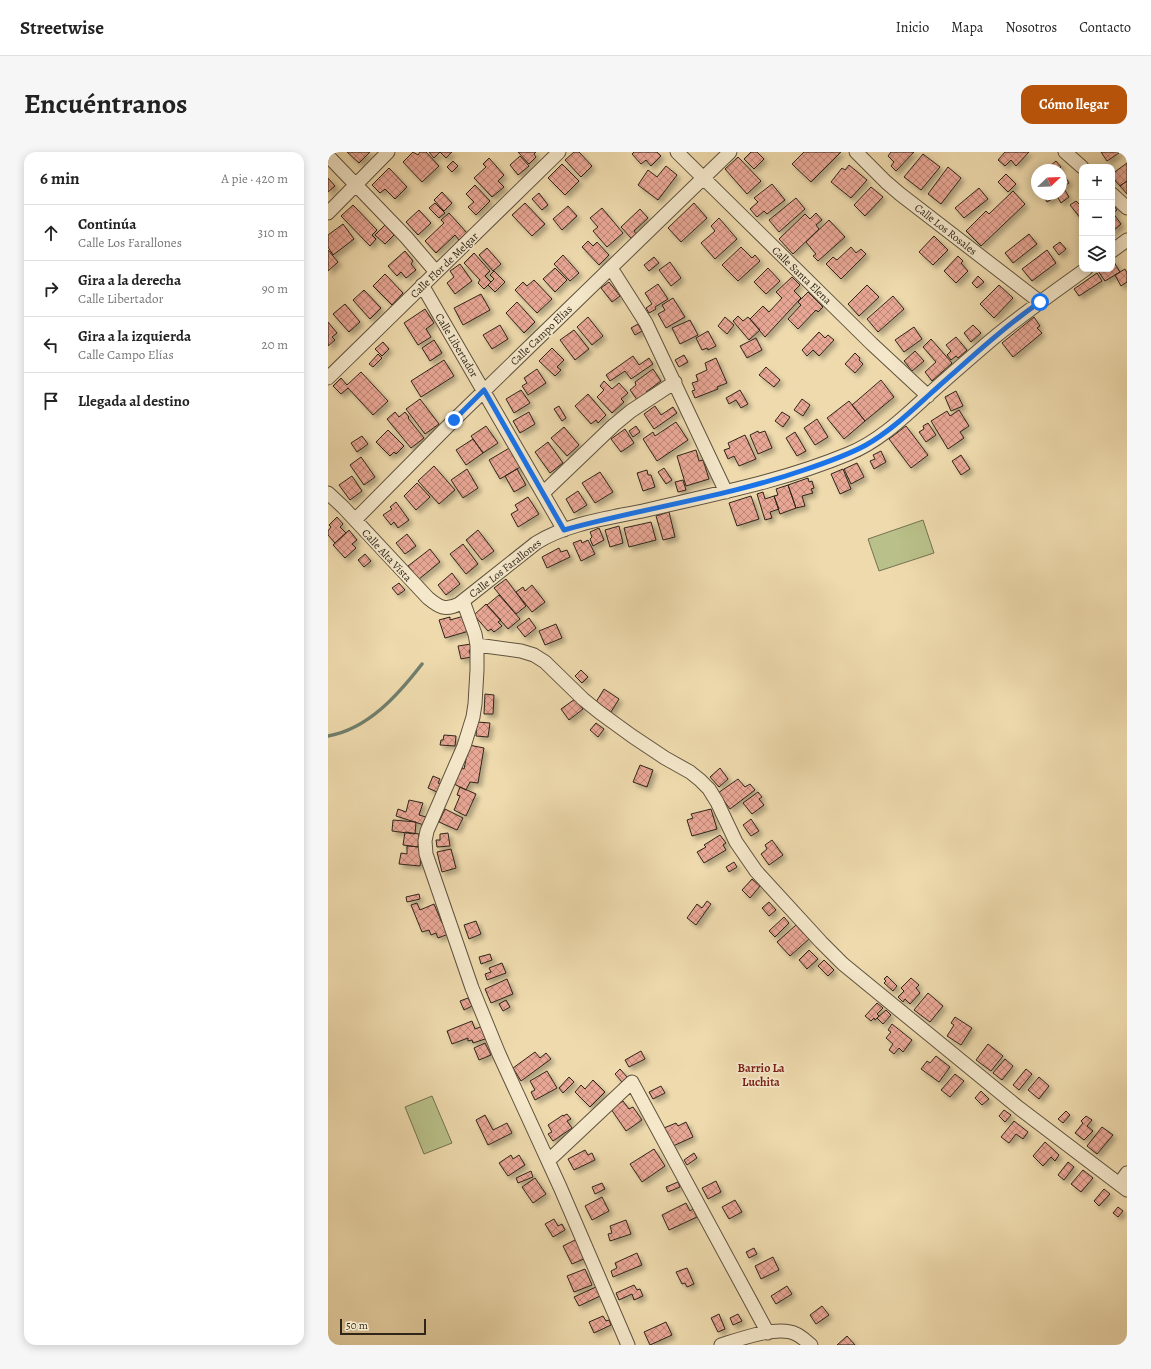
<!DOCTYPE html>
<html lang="es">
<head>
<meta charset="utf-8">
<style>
  :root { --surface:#fff; --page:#f6f6f6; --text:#222; --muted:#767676; --line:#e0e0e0; --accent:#b45309 }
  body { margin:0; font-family:Alegreya,serif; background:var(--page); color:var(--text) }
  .controls { position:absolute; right:12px; top:12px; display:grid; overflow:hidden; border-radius:8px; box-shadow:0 2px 10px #0003 }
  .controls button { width:36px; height:36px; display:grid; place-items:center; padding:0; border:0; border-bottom:1px solid var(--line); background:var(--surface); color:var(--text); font:20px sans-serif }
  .compass { position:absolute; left:703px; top:12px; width:36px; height:36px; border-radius:50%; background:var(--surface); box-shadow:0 2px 10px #0003; rotate:67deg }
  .scale { position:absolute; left:12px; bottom:10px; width:86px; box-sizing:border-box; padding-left:4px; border:2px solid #2f2519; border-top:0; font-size:11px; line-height:14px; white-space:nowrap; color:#2f2519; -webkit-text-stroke:3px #f4e7ca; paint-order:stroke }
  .stop { position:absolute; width:12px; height:12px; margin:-9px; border:3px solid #1a73e8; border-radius:50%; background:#fff }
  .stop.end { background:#1a73e8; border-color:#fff; box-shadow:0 1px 4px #0008 }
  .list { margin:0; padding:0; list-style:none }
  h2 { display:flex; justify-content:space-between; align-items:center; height:52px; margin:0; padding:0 16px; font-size:17px }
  h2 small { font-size:13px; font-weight:400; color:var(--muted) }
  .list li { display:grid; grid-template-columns:26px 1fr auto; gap:12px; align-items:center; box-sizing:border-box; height:56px; padding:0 16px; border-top:1px solid var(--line) }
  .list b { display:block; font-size:15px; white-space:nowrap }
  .list p { margin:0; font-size:13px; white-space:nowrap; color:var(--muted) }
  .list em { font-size:13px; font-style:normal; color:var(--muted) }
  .icon { flex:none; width:22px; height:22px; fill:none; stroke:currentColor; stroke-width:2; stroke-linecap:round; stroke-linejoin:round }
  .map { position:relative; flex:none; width:799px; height:1193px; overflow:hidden; border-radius:12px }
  header { display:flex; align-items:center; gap:24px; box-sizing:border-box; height:56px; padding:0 20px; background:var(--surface); border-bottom:1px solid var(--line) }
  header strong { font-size:19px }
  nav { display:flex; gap:22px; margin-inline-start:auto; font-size:14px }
  .intro { display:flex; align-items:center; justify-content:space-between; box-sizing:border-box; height:96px; padding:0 24px }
  h1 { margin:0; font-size:28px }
  .button { padding:10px 18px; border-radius:12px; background:var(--accent); color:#fff; font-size:14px; font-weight:700 }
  main { display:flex; gap:24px; padding:0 24px }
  aside { flex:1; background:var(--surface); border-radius:12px; box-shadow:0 2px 10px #0003 }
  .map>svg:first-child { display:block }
</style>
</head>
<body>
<header>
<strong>Streetwise</strong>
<nav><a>Inicio</a><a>Mapa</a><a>Nosotros</a><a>Contacto</a></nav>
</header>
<div class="intro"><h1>Encuéntranos</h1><a class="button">Cómo llegar</a></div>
<main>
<aside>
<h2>6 min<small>A pie · 420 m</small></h2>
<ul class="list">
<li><svg class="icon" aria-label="ahead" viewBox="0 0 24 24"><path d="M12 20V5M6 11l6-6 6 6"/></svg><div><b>Continúa</b><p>Calle Los Farallones</p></div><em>310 m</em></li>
<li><svg class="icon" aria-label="right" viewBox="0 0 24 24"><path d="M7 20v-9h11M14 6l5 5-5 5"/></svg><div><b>Gira a la derecha</b><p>Calle Libertador</p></div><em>90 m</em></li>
<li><svg class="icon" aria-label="left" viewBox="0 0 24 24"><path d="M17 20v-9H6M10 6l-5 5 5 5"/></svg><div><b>Gira a la izquierda</b><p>Calle Campo Elías</p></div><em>20 m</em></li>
<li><svg class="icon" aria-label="arrive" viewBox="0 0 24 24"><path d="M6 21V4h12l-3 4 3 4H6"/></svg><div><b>Llegada al destino</b></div></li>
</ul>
</aside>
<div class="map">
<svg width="799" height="1193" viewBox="0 0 799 1193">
  <defs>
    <pattern id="building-cross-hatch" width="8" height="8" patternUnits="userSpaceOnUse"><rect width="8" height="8" fill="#e8a694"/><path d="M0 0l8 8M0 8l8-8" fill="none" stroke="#bc8778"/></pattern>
    <filter id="shadow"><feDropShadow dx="3.5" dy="3.5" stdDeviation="2" flood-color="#0004"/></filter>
  </defs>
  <rect width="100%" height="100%" fill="#eedaad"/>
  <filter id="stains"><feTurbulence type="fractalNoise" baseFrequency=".005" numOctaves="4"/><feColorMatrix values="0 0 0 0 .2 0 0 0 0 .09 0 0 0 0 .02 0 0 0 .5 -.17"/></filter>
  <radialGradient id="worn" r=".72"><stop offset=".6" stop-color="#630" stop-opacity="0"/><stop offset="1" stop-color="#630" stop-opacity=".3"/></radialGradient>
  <path fill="#b9c089" stroke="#747251" d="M595 368 606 401 551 419 540 387Z
    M104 944 124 991 96 1002 77 955Z"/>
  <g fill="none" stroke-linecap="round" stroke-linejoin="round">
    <path stroke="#707f6d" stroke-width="3.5" d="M0 584C40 577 70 543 94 512"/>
  </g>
  <path fill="url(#building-cross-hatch)" stroke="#2f2519" filter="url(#shadow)" d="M19 0H42L31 11Z
    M85 0 90 3 92 0H98L111 14 94 30 75 10Z
    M101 0H124L118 6 112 0 106 6Z
    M190 0H208L206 2 208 5 201 12Z
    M246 0H251L264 14 253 25 237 8Z
    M306 0H329L333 4 323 14 318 8 313 12 304 2Z
    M423 0H429L436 7 426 17 416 7Z
    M476 0H513L483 30 464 12Z
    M563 0H586L568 19 563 14 566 10 560 4Z
    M677 0H701L688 14 683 8 677 14 670 8Z
    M773 0H790L791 1 779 9Z
    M595 2 612 15 593 38 576 25Z
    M192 4 201 14 190 23 182 13Z
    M410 5 433 29 419 42 397 17Z
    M161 6 176 23 170 29 176 35 164 45 146 26 158 15 155 12Z
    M125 9 130 14 124 20 119 15Z
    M728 9 733 15 729 18H717Z
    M799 11V29L792 34 784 25V22Z
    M234 12 251 29 237 43 220 26Z
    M521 13 539 28 523 46 503 30 514 16 517 18Z
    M338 14 349 23 330 48 310 33 320 18 329 25Z
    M620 15 633 26 613 52 600 42Z
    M61 16 79 35 67 47 57 37 52 41 44 33Z
    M678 22 688 32 680 40 670 30Z
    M737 24 741 31 735 35 741 45 733 51 729 44 719 50 714 42H733V27Z
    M0 26 7 34 0 40Z
    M799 29V42L792 34Z
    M444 32 457 48 439 62 436 59 429 65 422 57 430 50 426 46Z
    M147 33 162 49 148 63 140 55 146 50 138 42Z
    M543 35 555 45 537 64 526 53Z
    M651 36 660 47 636 66 627 56Z
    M685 39 697 52 653 94 638 79 658 59 661 62Z
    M114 40 124 51 116 59 106 48Z
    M211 41 220 53 214 58 204 47Z
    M468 46 477 57 451 80 441 68Z
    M748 49 751 52 754 50 753 67 742 53Z
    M107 51 117 61 111 66 101 56Z
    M197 51 217 72 204 84 184 63Z
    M366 51 379 66 353 90 340 76Z
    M784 51 789 58 785 61 793 72 784 80Z
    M25 53 49 78 44 83 48 87 42 94 13 64Z
    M240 54 249 64 234 78 225 67Z
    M274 56 295 81 279 95 265 79 270 75 262 66Z
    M312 57 320 66 306 79 308 82 303 86 293 75Z
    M91 58 103 71 90 83 78 70Z
    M121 61 139 81 131 88 127 83 108 101 97 89 116 71 113 68Z
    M488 61 494 68 488 73 491 77 465 102 451 87 477 62 482 67Z
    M391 66 409 87 387 107 373 91 387 79 383 74Z
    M501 68 517 85 490 109 485 104 488 102 478 90Z
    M15 72 26 87 5 103 0 95V83Z
    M57 73 66 83 57 92 47 83Z
    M701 82 709 92 685 111 677 101Z
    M606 84 620 98 605 113 591 100Z
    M260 89 265 94 269 90 281 103 271 113 254 95Z
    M732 90 738 97 731 103 725 95Z
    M413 95 424 106 427 103 432 109 410 129 394 113Z
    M523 95 528 101 533 97 538 102 513 127 498 112 505 105 509 108Z
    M159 96 173 112 165 119 151 103Z
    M0 98 10 110 0 119Z
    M719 98 728 111 704 129 694 117Z
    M77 99 85 109 83 112 88 118 78 126 73 120 69 124 60 114Z
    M146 101 162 119 157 124 163 130 156 137 150 131 152 128 136 111Z
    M235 103 251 121 242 129 226 112Z
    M630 104 635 109 633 111 640 119 628 131 616 119Z
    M326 105 331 111 321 119 316 113Z
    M342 110 353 126 343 134 331 118Z
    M784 110H786L792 120 777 129 770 119 774 117H784Z
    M132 112 144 129 127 142 119 131 126 125 122 119Z
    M227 116 239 128 227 140 215 127Z
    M440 116 452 129 438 142 426 130Z
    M797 117 799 121V130L793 134 787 123Z
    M166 119 177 130 167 140 160 133 166 127 162 123Z
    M769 121 774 129 751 144 746 137Z
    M57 122 75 141 64 153 45 134Z
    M650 124 656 130 649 136 644 131Z
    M464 125 472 133 466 139 473 146 437 185 422 167 435 154 441 160 454 146 448 140Z
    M206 128 224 147 209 161 187 138 195 130 199 134Z
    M281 130 292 144 284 150 273 136Z
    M330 132 340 147 327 155 328 157 321 161 318 156 324 152 317 141Z
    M539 133 551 145 531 164 520 152Z
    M671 133 685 146 666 166 652 152Z
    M36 138 53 156 42 167 25 148Z
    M480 140 495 155 490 160 488 158 470 177 460 167 473 153 470 150Z
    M153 142 162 158 135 173 126 156Z
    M565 144 576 157 550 180 539 167Z
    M345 146 357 165 338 176 330 162 337 158 334 153Z
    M189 150 207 170 196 181 178 161Z
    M17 152 32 170 21 180 5 162Z
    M97 157 106 171 98 177 103 185 90 193 76 171Z
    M410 164 415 169 420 165 432 178 421 188 405 169Z
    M260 165 275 184 264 193 249 175Z
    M397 165 406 173 399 182 390 174Z
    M706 165 712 174 709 176 714 181 685 205 674 191Z
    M362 168 370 183 352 192 344 176Z
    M0 170 9 181 4 185 7 188 0 194Z
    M310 172 314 179 307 183 303 176Z
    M172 173 180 187 164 197 155 183Z
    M645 173 653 181 643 190 636 181Z
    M586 175 594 187 576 200 567 188Z
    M246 178 261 197 247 208 232 188Z
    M380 179 388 194 380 198 379 196 374 198 368 186Z
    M491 180 497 186 500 183 506 188 491 204 485 198 479 204 474 198Z
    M628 185 639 198 630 206 628 204 623 208 619 203 623 199 618 193Z
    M428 186 434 198 419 206 412 194Z
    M603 187 624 211 604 229 597 220 608 210 595 195Z
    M106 188 114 201 102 209 94 196Z
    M55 190 61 197 54 204 47 197Z
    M224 196 236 208 229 215 233 218 227 224 211 209Z
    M587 199 596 209 584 219 576 209Z
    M527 201 532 206 531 208 535 212 527 221 517 212Z
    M50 202 54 206 45 215 41 212Z
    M356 203 360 210 351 215 347 208Z
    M305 204 311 213 321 206 325 212 303 227 297 219 282 229 278 223Z
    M388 206 399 231 389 235 390 237 367 246 364 239 367 238 364 231 370 229 368 223 379 218 377 211Z
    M116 208 126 224 93 245 83 229Z
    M438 215 452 228 446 235 431 223Z
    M209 217 218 231 200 243 194 234 199 231 196 226Z
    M325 217 333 229 318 240 320 242 310 249 302 238 308 233 307 230Z
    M33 220 60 249 45 263 20 236 13 242 5 234 13 226 19 233Z
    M553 228 566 245 537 269 524 253Z
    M276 229 284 237 291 231 300 241 293 247 296 250 284 261 269 245 276 238 272 234Z
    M193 238 202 251 186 261 178 247Z
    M412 238 420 252 413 256 408 248 401 252 398 246Z
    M628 239 635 254 623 259 617 245Z
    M260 242 278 263 270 271 268 268 263 272 247 254Z
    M92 247 111 272 97 282 78 257Z
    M474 247 482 253 475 264 466 258Z
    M521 249 537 269 516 287 499 266Z
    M231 254 238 266 234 269 226 257Z
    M327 254 333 263 345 255 349 261 326 277 316 262Z
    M631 258 641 274 632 280 636 286 620 297 603 269 619 259 622 264Z
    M67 260 71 265 77 260 81 265 80 266 96 286 83 296 59 267Z
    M201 260 207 272 192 281 185 269Z
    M454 260 462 265 455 275 447 269Z
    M489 267 500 285 487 293 476 276Z
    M348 270 360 288 329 309 315 287 325 280 327 284Z
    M600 271 608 283 598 290 591 280 596 277 595 274Z
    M158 274 170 291 155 301 143 284Z
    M308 274 312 280 305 285 301 279Z
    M578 274 600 303 583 316 561 287Z
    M236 275 251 293 239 304 223 286Z
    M297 277 306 291 293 300 283 287Z
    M60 278 76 294 68 302 66 300 62 304 48 290Z
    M430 279 431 281 437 279 444 296 430 302 422 283Z
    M467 280 478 299 469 304 458 286Z
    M417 283 428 307 411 314 406 304 400 307 396 298 402 296 400 291Z
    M34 284 40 292 29 300 23 291Z
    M145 287 155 301 138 313 128 298Z
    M220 290 235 311 222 321 207 300Z
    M183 295 194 314 172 327 161 308Z
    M368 298 371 309 375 308 381 327 358 334 349 304Z
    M553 299 558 310 546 317 542 309 547 307 545 303Z
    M633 303 642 317 633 323 624 309Z
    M33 305 47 325 36 333 22 313Z
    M529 311 536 325 523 332 516 317Z
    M106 314 127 338 111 352 90 329Z
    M336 316 344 328 338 332 330 320Z
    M139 317 150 336 135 346 123 328Z
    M189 317 198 333 186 340 177 324Z
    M515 317 523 337 512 342 503 322Z
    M319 318 320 323H323L327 335 315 339 309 321Z
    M272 320 285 340 267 351 254 331Z
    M24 324 34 339 22 348 11 333Z
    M480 326 481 330 484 329 486 336 483 337 485 341 474 344 477 354 468 356 460 333Z
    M355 328 358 338 350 340 347 330Z
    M89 331 102 345 88 358 76 344Z
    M460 333 468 356 452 362 446 344 450 343 448 337Z
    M250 339 259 353 246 361 238 347Z
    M435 340 437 347 446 344 451 357 442 360 444 366 437 368 429 342Z
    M423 344 431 367 409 374 401 351Z
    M200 345 211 362 190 375 183 362 190 358 187 353Z
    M68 350 81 368 70 376 66 370 63 373 55 363 64 357 62 355Z
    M341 360 347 385 335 388 328 364Z
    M9 365 15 372 12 375 18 381 7 391 0 383V379L3 375 1 373Z
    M323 370 328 388 301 395 296 376Z
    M291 374 295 391 282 395 277 378Z
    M271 376 276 388 265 394 262 387 264 385 262 380Z
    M21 378 29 388 24 392 28 396 17 406 5 393Z
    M150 378 166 399 154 408 138 388Z
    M79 382 88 394 77 402 68 391Z
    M253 388 254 391 260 388 267 402 253 409 245 391Z
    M135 392 150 412 138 422 122 402Z
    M231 396 233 400 239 398 242 405 219 416 214 405Z
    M102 397 112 410 91 427 80 414Z
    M37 402 43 409 36 415 30 408Z
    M124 421 132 432 118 443 110 433Z
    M178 427 198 454 188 462 166 436Z
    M71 431 77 438 70 443 64 436Z
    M204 433 217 450 204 460 188 440 195 435 197 439Z
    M171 443 192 467 180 477 159 453Z
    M158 452 173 468 170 470 174 474 166 480 163 477 160 479 146 463Z
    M136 464 141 479 117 486 111 468 122 465V468Z
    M201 466 208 476 197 485 189 475Z
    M228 472 234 486 217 493 211 479Z
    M143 492 144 497 141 498 143 505 133 507 130 494Z
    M253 518 260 525 254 531 247 524Z
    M276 537 291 547 283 560 268 550Z
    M157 542 166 543 165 562H156Z
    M247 547 255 557 241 568 233 557Z
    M149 570 162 571 160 585 148 584Z
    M268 571 276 577 270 585 262 578Z
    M116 583 128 584 127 594 112 593 113 588H115Z
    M141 593 156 596 150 631 142 630 138 638 126 632 134 616 136 617Z
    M312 613 325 618 319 635 305 630Z
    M392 616 400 627 391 635 382 625Z
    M105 624 112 627 110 631 113 632 109 640 100 636Z
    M410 627 417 635 422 632 427 638 402 657 390 641Z
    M132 635 148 642 138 664 126 658 132 644 129 643Z
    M430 640 434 645 431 647 436 653 424 662 415 651Z
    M81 648 95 651 91 663 98 665 96 673 68 664 70 657 78 660Z
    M117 657 135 666 129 678 111 670Z
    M383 657 389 677 364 684 359 668 365 666 363 662Z
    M423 667 431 679 423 684 415 673Z
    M65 668 88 670 87 682 64 679Z
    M77 680 91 682 90 695 75 693Z
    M120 681 122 694 109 695 108 688H112V682Z
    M392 683 398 691 395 693 398 698 376 711 369 700 378 695 376 693Z
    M444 688 455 703 441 713 433 702 439 697 437 693Z
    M79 694 94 695 92 714 71 712 73 701 79 702Z
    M123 697 128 716 114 720 109 700Z
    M406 710 409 715 401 720 398 715Z
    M424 727 432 734 422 746 414 738Z
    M91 742 92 747 79 750 78 745Z
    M379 749 383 752 368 773 359 766 369 752 374 756Z
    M441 750 448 758 441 764 434 756Z
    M89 751 92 758 106 752 114 771 118 770 123 781 110 786 108 781 103 783 101 778 94 780 83 753Z
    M456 765 461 771 447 785 441 779Z
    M148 769 153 782 141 787 136 773Z
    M468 773 481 787 462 804 449 790Z
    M481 798 490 807 479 817 471 808Z
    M162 802 164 808 153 812 151 805Z
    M496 808 506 818 500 824 490 814Z
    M174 811 178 821 159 828 157 822 163 820 161 816Z
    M559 824 569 834 565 839 556 831 558 829 556 827Z
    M583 826 591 833 588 836 592 841 582 852 577 847 575 850 570 845 576 839 573 836Z
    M179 827 185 842 163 851 157 837Z
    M600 841 615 854 602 870 586 858Z
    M140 846 144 854 136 858 132 849Z
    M178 848 182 855 175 859 171 852Z
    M549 851 555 856 549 862 551 864 547 868 546 866 543 869 537 864Z
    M558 858 563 863 555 872 549 866Z
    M627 865 644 876 633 893 619 884 626 873 623 871Z
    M144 869 147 877 155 874 160 886 145 891 144 888 140 889V886L124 892 119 879Z
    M564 872 584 888 575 900 571 896 566 902 561 898 565 892 558 886 563 880 560 878Z
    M157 891 163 903 151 908 146 896Z
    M660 892 675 904 663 919 648 908Z
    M313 899 317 907 301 915 297 908Z
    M207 900 212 906 218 901 223 907 193 929 185 916Z
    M608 904 622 915 611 930 593 917 599 909 602 911Z
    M677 907 685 914 674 928 665 921Z
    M292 917 299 925 294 930 287 922Z
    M698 917 704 922 691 938 685 933Z
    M219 919 229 936 207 948 203 940 207 938 202 929Z
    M627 922 636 929 622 945 613 938Z
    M241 925 246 930 235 941 231 936Z
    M711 925 721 934 711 947 700 938Z
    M265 928 277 940 262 955 247 940 253 933 257 937Z
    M333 934 337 941 325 947 321 940Z
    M653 939 661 947 654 953 647 946Z
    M295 949 301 957 305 955 314 968 298 979 283 957Z
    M676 958 683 963 677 970 671 964Z
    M738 959 742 963 735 971 730 967Z
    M239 962 243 967 239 969 244 976 225 989 220 982 224 980 220 973 235 963V964Z
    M157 963 165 978 179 971 184 981 160 993 148 968Z
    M758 964 764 968 759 974 765 979 756 988 747 981 755 971 753 969Z
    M686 969 700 980 695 987 688 982 681 991 673 985Z
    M358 970 365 985 345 994 336 976 348 971 350 974Z
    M774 975 785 983 769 1002 759 994Z
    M717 990 731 1003 727 1009 723 1005 715 1014 705 1004Z
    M326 997 337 1014 314 1030 302 1012Z
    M257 998 260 1003 264 1001 267 1008 246 1018 240 1007Z
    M366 1001 369 1006 359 1013 356 1008Z
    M183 1003 185 1007 191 1003 197 1013 180 1024 171 1011Z
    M740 1010 746 1015 736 1028 730 1023Z
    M755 1018 765 1026 753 1040 743 1032Z
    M203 1019 205 1025 190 1031 188 1026Z
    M207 1026 218 1042 205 1051 194 1035Z
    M388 1029 393 1040 380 1047 374 1036Z
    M350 1030 352 1035 340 1040 338 1035Z
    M274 1031 277 1037 267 1042 264 1035Z
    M776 1037 782 1042 771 1054 766 1049Z
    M274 1045 281 1059 264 1068 257 1054Z
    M407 1048 414 1060 401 1067 394 1055Z
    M358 1051 362 1059 365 1057 369 1065 341 1078 334 1063Z
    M790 1055 795 1059 790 1065 785 1061Z
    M226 1067 230 1074 234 1072 237 1078 225 1085 217 1072Z
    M298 1068 303 1082 282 1089 280 1082 284 1081 282 1074Z
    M249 1087 258 1106 244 1112 235 1094Z
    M426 1096 429 1102 421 1106 418 1100Z
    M309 1101 314 1113 285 1125 283 1119 289 1116 287 1111Z
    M445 1105 451 1118 433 1127 427 1114Z
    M359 1116 366 1132 359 1135 357 1131 354 1132 348 1120Z
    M257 1117 264 1133 246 1140 239 1124Z
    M306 1133 309 1138 312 1137 315 1144 306 1148 304 1142 291 1148 288 1141Z
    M459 1134 464 1142 448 1152 443 1144Z
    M268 1135 272 1144 251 1154 246 1145Z
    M494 1154 501 1163 488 1172 482 1163Z
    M391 1162 397 1177 390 1180 383 1166Z
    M410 1162 414 1169 405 1173 402 1166Z
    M275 1164 278 1169 281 1168 283 1173 266 1181 261 1170Z
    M338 1170 344 1183 322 1193 316 1180Z
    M519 1184 527 1193H509Z"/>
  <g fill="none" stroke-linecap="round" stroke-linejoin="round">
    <defs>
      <path id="street" d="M349 0 544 192 600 244
        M528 0 558 30 572 42 712 150
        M737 0 754 15
        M0 4 78 85 108 120
        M784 42 799 56
        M0 61 60 0
        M784 99 799 88
        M283 116 318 171 398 340
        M94 133 236 378
        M0 226 231 0
        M0 341 15 355 100 446C111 455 117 459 131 452L208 391C239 371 283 366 319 358 387 342 455 329 520 302 550 290 574 267 598 245 619 226 641 207 662 189 693 163 726 140 758 117
        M215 341 286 273 303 259 347 230
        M27 368 126 268 402 0
        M135 449 147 482 149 493V518L147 552 145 565 136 594 99 679 97 689 98 702 144 836 171 902 232 1035 300 1193
        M149 493 193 499 206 503 217 510 255 547 271 560 304 584 337 606 362 620 372 628 381 637 389 650 408 690 428 719 493 790 515 812 691 956 799 1038
        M220 1009 304 930 440 1181
        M791 1032 799 1021
        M393 1193C412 1187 450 1173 468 1182 473 1184 478 1189 483 1193"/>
    </defs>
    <use href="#street" stroke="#5f523e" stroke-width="15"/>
    <use href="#street" stroke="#f4e7ca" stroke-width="13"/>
  </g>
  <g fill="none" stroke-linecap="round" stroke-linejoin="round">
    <path stroke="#1a73e8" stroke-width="5" d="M126 268 156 238 236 378C315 356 398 345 476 318 497 311 518 304 538 293 561 280 581 261 601 243 637 211 673 177 712 150"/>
  </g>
  <g text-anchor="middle" stroke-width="3.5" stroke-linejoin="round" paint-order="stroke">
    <g font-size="11" fill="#2f2519" stroke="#f4e7ca">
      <text transform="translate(618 77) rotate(38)" y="4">Calle Los Rosales</text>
      <text transform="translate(116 113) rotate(-44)" y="4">Calle Flor de Melgar</text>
      <text transform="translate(474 123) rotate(44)" y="4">Calle Santa Elena</text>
      <text transform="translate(213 183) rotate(-44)" y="4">Calle Campo Elías</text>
      <text transform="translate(129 193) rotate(59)" y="4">Calle Libertador</text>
      <text transform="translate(59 403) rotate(47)" y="4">Calle Alta Vista</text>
      <text transform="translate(177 416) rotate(-38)" y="4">Calle Los Farallones</text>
    </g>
    <g font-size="12" font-weight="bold" fill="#7a1f14" stroke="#f4e7ca">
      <text x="433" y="920">Barrio La<tspan x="433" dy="14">Luchita</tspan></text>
    </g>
  </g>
  <rect width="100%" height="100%" filter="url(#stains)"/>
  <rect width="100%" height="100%" fill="url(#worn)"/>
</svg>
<div class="controls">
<button>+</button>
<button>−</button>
<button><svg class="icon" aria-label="layers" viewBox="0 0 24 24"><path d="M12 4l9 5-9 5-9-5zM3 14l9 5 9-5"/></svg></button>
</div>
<svg class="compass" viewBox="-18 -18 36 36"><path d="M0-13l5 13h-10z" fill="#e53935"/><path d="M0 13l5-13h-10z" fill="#767676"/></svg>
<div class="scale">50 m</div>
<div class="stop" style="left:712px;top:150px"></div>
<div class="stop end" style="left:126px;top:268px"></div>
</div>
</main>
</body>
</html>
